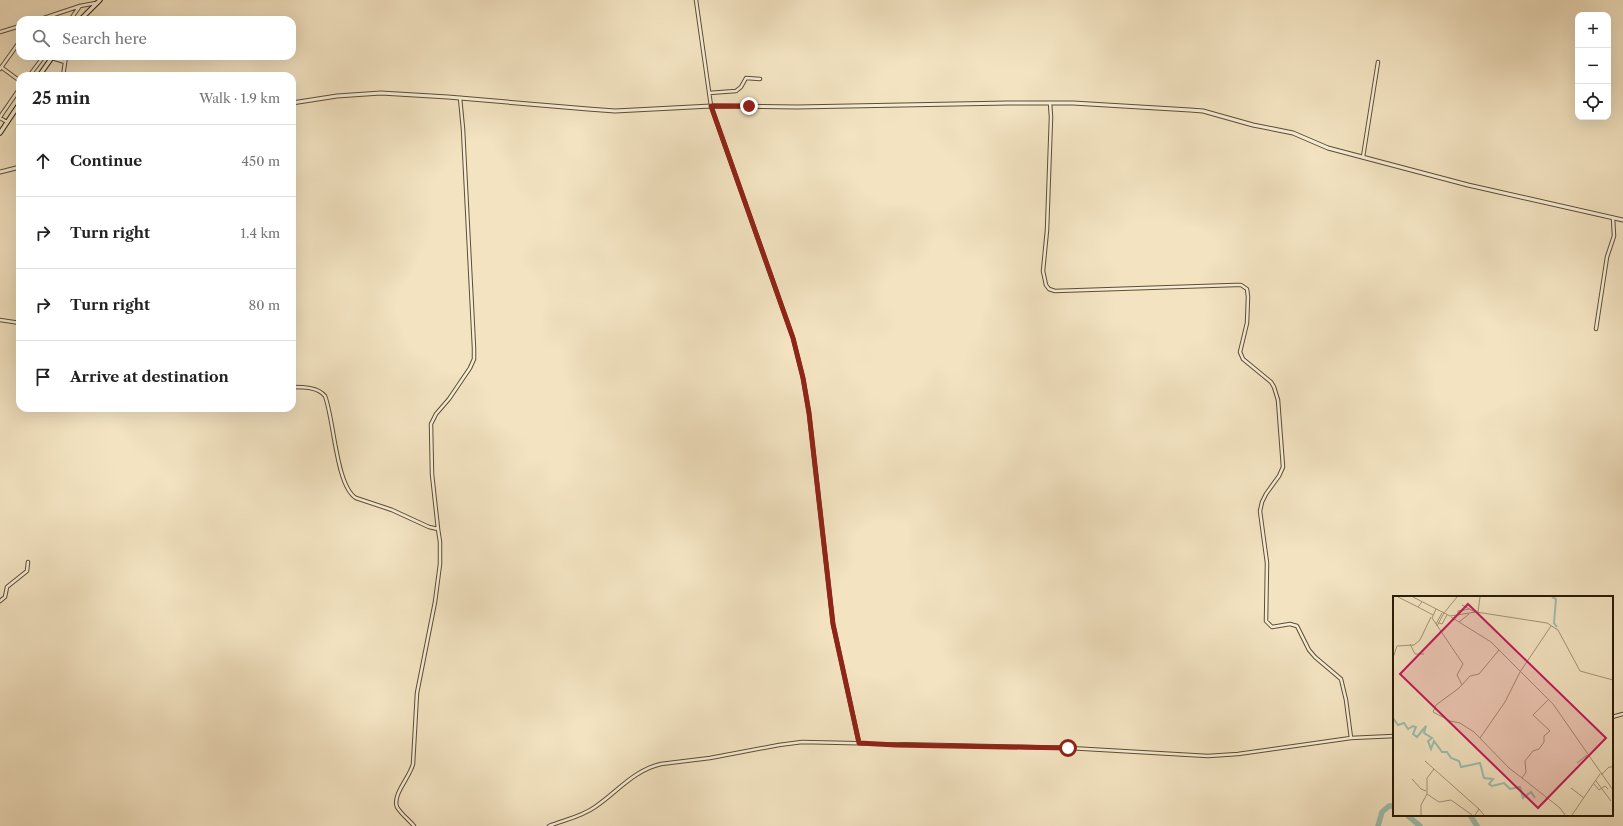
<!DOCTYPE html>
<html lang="en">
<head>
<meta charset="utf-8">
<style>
  :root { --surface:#fff; --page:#f6f6f6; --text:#222; --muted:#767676; --line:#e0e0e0 }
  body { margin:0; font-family:"Libre Caslon Text",serif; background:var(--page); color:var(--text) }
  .controls { position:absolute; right:12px; top:12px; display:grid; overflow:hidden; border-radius:8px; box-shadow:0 4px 16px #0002 }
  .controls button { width:36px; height:36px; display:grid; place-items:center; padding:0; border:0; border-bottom:1px solid var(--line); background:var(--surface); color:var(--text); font:20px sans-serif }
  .stop { position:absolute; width:12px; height:12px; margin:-9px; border:3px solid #8f2418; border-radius:50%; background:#fff }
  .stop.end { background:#8f2418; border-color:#fff; box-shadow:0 1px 4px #0008 }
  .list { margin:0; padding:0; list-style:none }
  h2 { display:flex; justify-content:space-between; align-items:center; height:52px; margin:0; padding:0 16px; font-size:17px }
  h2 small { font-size:13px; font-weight:400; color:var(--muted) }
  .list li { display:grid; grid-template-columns:26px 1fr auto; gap:12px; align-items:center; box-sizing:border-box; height:72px; padding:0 16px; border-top:1px solid var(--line) }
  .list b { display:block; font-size:15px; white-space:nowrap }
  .list em { font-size:13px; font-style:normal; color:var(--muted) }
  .icon { flex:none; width:22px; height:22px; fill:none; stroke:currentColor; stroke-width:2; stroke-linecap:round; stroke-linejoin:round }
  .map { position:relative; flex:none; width:1623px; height:826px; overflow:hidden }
  .search { position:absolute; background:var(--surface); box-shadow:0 4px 16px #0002; left:16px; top:16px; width:280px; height:44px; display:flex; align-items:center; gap:10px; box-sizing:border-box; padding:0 14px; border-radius:12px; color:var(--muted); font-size:15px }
  .panel { position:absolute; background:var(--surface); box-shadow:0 4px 16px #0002; left:16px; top:72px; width:280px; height:340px; border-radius:12px }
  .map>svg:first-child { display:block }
</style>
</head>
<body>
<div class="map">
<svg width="1623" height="826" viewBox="0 0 1623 826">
  <rect width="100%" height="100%" fill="#f3e3c1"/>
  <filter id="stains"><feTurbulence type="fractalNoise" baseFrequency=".005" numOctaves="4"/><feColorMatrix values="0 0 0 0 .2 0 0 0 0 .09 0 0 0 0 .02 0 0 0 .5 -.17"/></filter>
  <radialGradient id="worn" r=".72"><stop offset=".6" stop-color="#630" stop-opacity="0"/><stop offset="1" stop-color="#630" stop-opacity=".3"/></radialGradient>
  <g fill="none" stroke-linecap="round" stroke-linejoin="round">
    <path stroke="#9bbeb0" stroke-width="5.5" d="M1407 815 1420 826
      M1470 815 1477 826
      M1378 826 1382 812 1389 806H1394"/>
    <defs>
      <path id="minor" d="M696 0 711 106 793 338 803 378 809 413 833 624 859 743
        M38 20 80 6 96 3
        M70 20 80 6
        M0 32 20 26
        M52 58 65 62
        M1 67 20 81
        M0 69 20 41
        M29 76 44 56
        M63 76 66 56
        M709 93 736 91 741 87 746 78 760 79
        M1050 103 1051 117 1047 230 1043 271 1046 285 1049 289 1055 291 1235 285H1241L1247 289 1248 297 1247 323 1240 352 1243 359 1271 382 1274 387 1278 400 1283 467 1279 476 1266 494 1262 502 1260 511 1267 563 1266 621 1272 627 1290 624 1297 626 1309 650 1315 657 1341 679 1346 700 1351 738 1394 736
        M0 117 20 88
        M0 118 7 122
        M1363 157 1378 62
        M0 320 20 323
        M1596 329 1607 257 1614 236 1613 218
        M292 387C303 387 318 387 325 396 334 419 336 486 356 498L392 510 429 527 438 529
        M0 601 5 597 7 587 27 571 28 562
        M1612 717 1623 714
        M414 826C409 820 401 814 397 807 392 795 410 777 413 764L417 693 435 602 440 564V542L438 529 432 474 431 424 436 414 449 399 470 368 474 359V348L463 129 460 98
        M549 826C564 820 581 817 595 807 617 792 634 770 661 764L710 758 779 745 802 742 1069 748 1208 756 1238 754 1351 738"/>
      <path id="tertiary" d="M292 103 337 96 381 93 448 97 588 109 615 111 711 106 797 107 1008 103H1073L1190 110 1203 111 1253 125 1293 133 1328 148 1468 185 1623 220
        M0 172 20 167"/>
      <path id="secondary" d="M80 20 100 0
        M39 76 53 56
        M0 133 20 103"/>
    </defs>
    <use href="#minor" stroke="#5c4d34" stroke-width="4.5"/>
    <use href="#tertiary" stroke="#5c4d34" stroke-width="5"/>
    <use href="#secondary" stroke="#2a1b05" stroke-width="5.5"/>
    <use href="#minor" stroke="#f7edd7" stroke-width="2.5"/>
    <use href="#tertiary" stroke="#f7edd7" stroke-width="3"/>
    <use href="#secondary" stroke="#f7edd7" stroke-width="3.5"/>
  </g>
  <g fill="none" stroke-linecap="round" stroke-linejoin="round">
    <path stroke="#8f2418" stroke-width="5" d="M749 106H711L793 338 803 378 809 413 833 624 859 743 896 745 1068 748"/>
  </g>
  <g transform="translate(1393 596)">
    <rect width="220" height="220" fill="#f3e3c1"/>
    <path fill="none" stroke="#9bbeb0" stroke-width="2" d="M159 1 163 3 161 27 164 31M0 122 5 129 11 127 15 133 20 130 23 131 20 138 24 141 33 130 31 137 39 142 35 145 38 153 41 145 49 156H54L58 162 66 165 68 171 87 167 91 182 100 183 96 188 99 190 111 187 117 193 127 191 130 202 138 196 142 202"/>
    <path fill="none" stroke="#a39376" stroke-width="1" d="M5 1 25 11 29 6M20 1 57 20 83 16 154 27 165 34 187 75 220 84M69 9 82 16M25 11 40 19M43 13 39 22 70 68 64 79 69 89M85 16 87 1M51 17 64 1M65 19V15L76 13M58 21 98 46 160 108 220 194M66 26 76 18M46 27 49 28 54 19M43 28 49 17M44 30 51 17M17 48 22 58H31M106 54 86 78 77 80 66 92 43 109 40 116 57 125 67 127 81 136 116 172 129 182M0 62 4 50 21 49 27 44 38 21M156 103 140 119 157 135 151 140V146L146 153 140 155 132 165 133 176 129 182 167 212 172 219M87 142 112 106 127 76 158 30M32 165 86 213M184 167 194 159M208 179 216 171H220M19 183 28 193 33 195M203 185 218 205M201 188 206 194 212 190 215 193M178 192 191 202M34 198 46 206 58 204 79 219M28 219V209L34 198V182L41 173M82 219 86 213 91 219M179 219 207 178"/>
    <path fill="#c2185b" fill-opacity="0.15" stroke="#c2185b" stroke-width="2" d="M75 8 213 142 145 212 7 78Z"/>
    <rect width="220" height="220" fill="none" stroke="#2a1b05" stroke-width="2"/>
  </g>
  <rect width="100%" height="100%" filter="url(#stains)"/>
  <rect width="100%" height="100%" fill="url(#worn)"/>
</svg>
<div class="controls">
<button>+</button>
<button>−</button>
<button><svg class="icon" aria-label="locate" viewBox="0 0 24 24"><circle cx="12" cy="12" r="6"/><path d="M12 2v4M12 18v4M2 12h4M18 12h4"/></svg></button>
</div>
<div class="stop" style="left:1068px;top:748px"></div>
<div class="stop end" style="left:749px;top:106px"></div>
<div class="search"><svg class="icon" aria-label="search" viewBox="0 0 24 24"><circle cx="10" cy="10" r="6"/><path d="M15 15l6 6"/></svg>Search here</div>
<section class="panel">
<h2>25 min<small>Walk · 1.9 km</small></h2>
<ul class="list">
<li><svg class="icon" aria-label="ahead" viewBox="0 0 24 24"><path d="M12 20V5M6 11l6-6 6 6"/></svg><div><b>Continue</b></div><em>450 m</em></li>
<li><svg class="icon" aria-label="right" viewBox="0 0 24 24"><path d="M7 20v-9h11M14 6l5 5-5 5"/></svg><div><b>Turn right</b></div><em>1.4 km</em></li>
<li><svg class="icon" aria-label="right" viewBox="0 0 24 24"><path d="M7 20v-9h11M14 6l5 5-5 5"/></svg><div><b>Turn right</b></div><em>80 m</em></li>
<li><svg class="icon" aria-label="arrive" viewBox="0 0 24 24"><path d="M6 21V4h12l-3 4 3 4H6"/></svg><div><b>Arrive at destination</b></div></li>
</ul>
</section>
</div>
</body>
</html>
